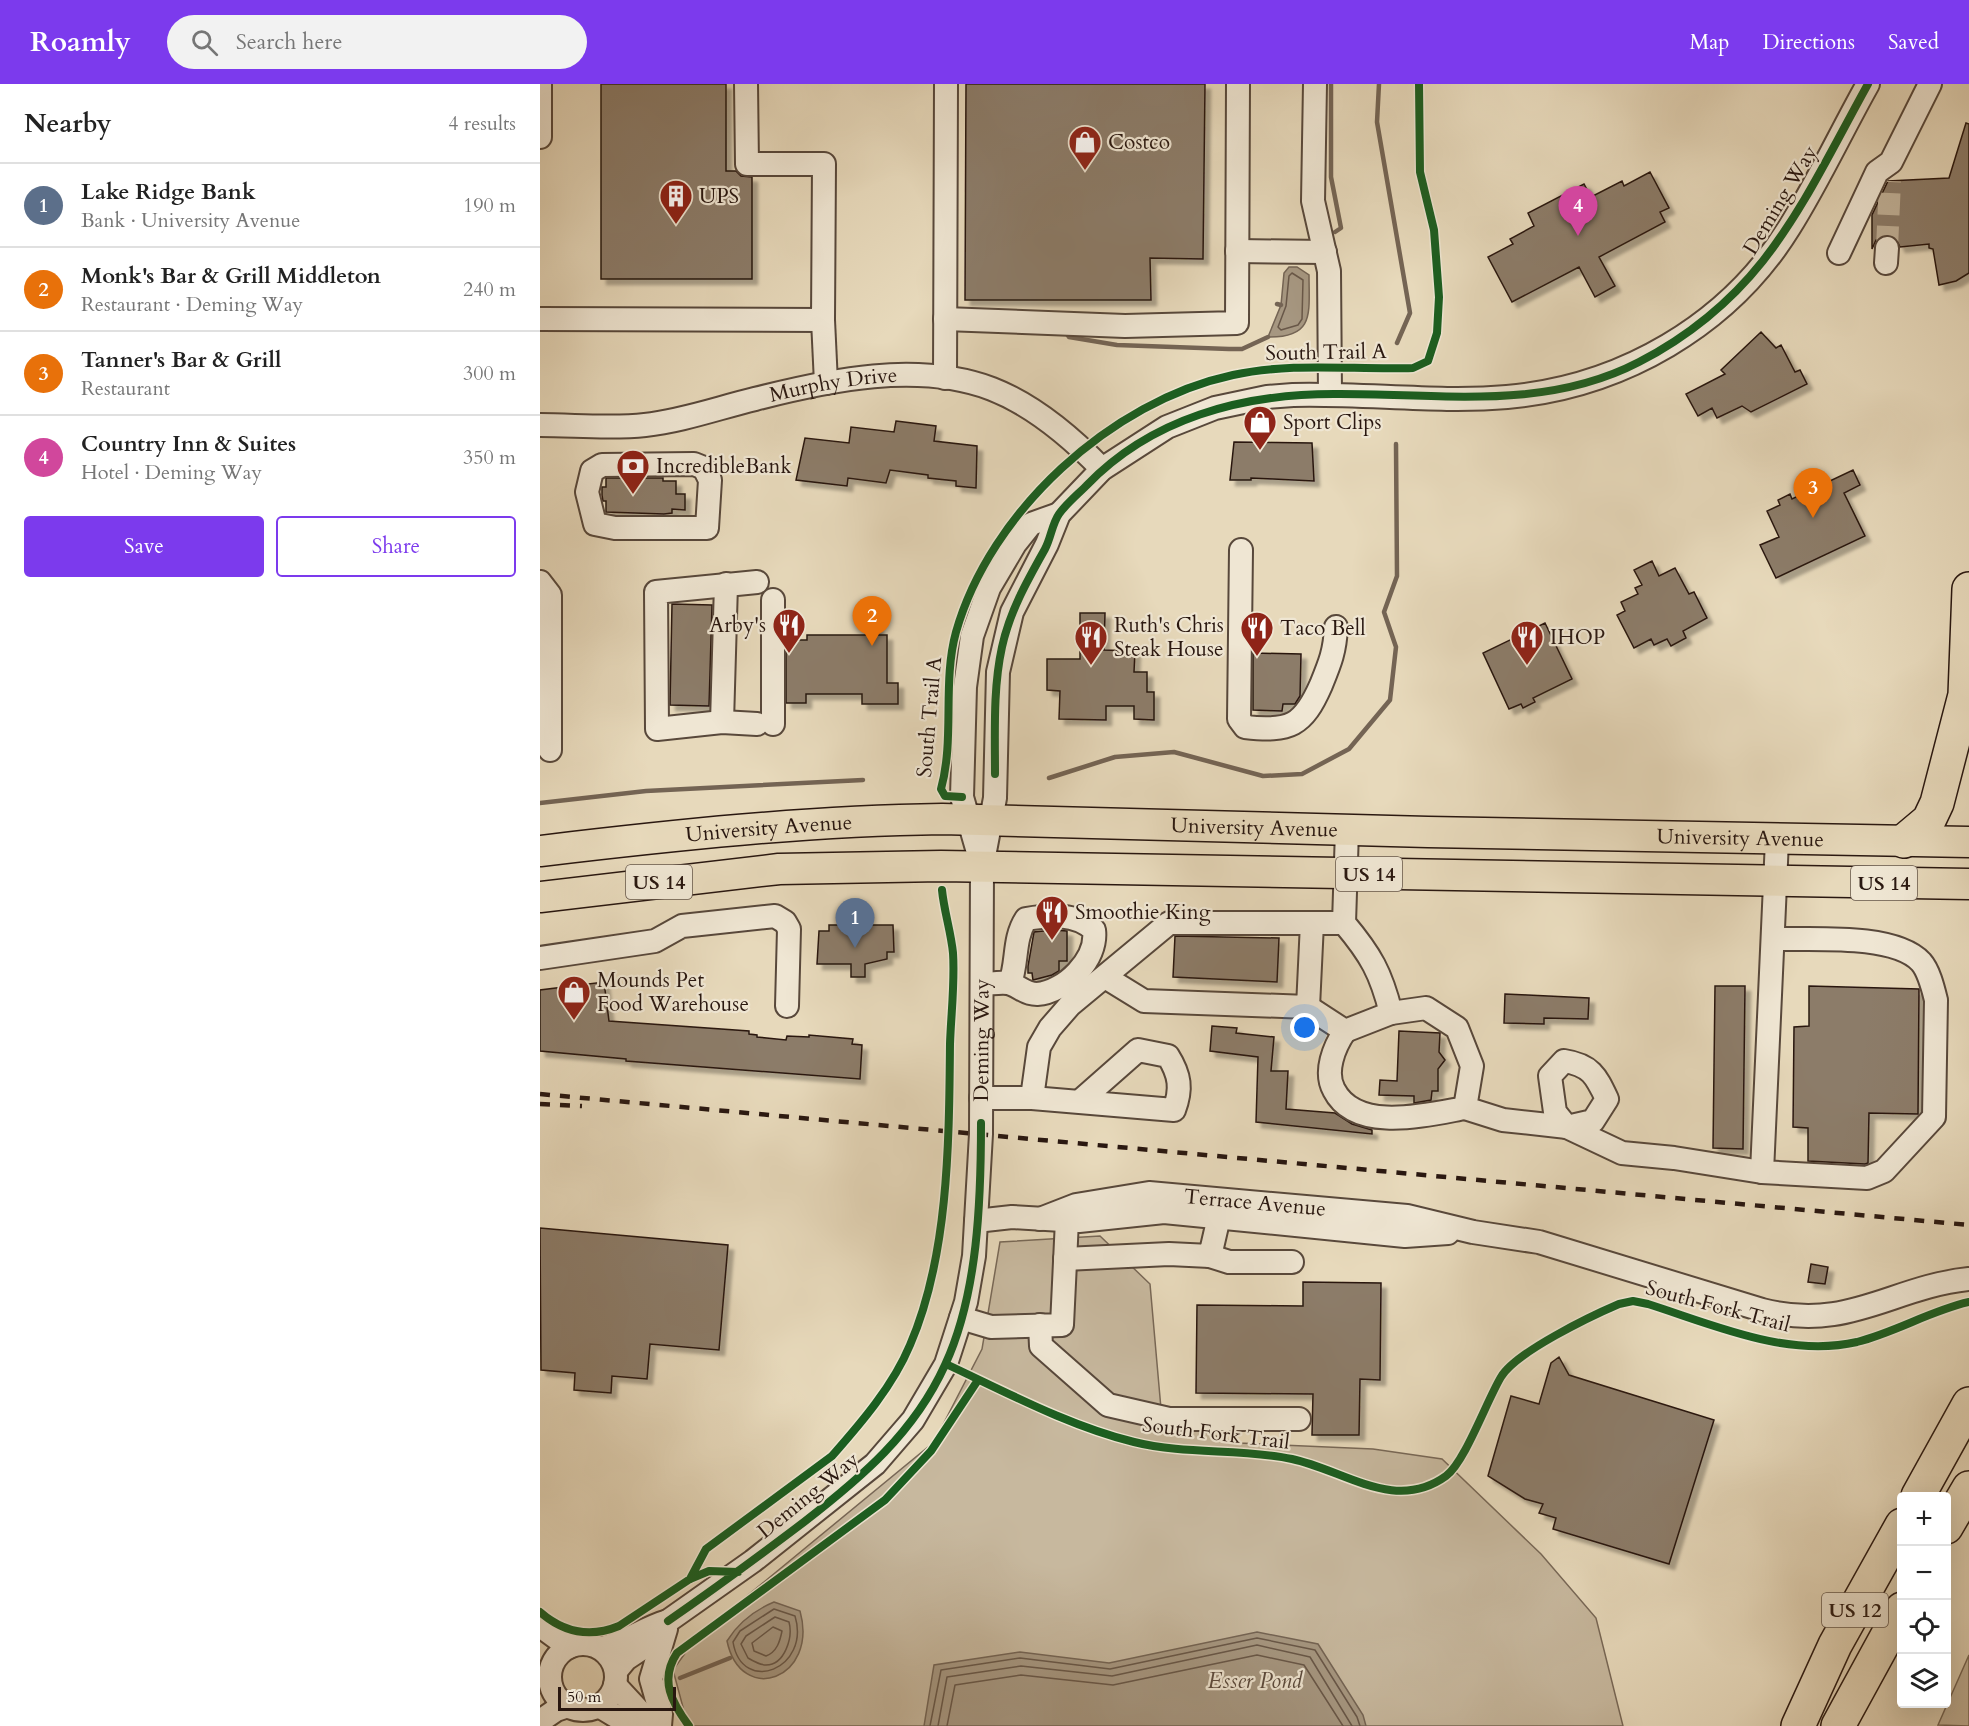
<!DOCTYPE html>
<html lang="en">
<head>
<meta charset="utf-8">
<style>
  :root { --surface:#fff; --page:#f2f2f2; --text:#222; --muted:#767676; --line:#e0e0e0; --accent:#7c3aed }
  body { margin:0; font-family:Cardo,serif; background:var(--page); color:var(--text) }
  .controls { position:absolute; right:18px; bottom:18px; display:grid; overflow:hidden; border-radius:6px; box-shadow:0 6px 24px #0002 }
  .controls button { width:54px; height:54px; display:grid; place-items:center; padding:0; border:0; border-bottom:2px solid var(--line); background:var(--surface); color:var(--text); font:30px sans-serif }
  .scale { position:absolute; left:18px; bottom:15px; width:118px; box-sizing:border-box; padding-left:6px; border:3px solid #291710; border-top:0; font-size:16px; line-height:21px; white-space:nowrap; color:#291710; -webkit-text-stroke:4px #efe6d3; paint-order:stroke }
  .you { position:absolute; left:765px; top:944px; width:21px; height:21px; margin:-15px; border:4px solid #fff; border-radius:50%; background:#1a73e8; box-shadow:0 0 0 9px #1a73e833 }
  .badge { display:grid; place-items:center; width:39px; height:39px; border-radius:50%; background:var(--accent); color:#fff; font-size:20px; font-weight:700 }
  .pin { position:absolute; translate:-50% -50px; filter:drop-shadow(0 2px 3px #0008) }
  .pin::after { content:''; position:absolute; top:32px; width:21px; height:18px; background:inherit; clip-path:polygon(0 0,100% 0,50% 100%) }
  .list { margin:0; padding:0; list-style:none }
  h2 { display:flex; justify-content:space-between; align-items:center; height:78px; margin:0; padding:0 24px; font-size:26px }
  h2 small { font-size:20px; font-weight:400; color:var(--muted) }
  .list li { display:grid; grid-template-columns:39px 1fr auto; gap:18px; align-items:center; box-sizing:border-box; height:84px; padding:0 24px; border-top:2px solid var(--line) }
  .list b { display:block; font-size:22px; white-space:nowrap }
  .list p { margin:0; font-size:20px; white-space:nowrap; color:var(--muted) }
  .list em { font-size:20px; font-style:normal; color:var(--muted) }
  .actions { display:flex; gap:12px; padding:18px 24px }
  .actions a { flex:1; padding:14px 0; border:2px solid var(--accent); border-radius:6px; text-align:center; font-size:21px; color:var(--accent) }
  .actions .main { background:var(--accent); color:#fff }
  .icon { flex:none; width:33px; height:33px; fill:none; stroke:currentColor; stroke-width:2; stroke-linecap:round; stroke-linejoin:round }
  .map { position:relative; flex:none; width:1429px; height:1642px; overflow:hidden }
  header { display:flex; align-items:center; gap:36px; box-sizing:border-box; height:84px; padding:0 30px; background:var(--accent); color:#fff }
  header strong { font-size:28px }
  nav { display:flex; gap:33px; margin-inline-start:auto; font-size:21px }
  .search { width:420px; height:54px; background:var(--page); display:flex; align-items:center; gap:15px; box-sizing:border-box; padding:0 21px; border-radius:33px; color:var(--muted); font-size:22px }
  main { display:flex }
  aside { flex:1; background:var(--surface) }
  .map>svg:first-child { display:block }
</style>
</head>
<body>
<header>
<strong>Roamly</strong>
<div class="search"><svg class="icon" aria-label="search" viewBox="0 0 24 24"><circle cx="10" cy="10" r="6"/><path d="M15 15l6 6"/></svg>Search here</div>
<nav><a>Map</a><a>Directions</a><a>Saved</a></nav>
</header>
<main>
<aside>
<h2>Nearby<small>4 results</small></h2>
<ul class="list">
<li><span class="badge" style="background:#5c6f8a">1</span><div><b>Lake Ridge Bank</b><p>Bank · University Avenue</p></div><em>190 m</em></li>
<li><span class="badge" style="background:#e8710a">2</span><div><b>Monk's Bar &amp; Grill Middleton</b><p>Restaurant · Deming Way</p></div><em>240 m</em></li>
<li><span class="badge" style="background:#e8710a">3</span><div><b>Tanner's Bar &amp; Grill</b><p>Restaurant</p></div><em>300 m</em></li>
<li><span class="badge" style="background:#d1479c">4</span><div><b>Country Inn &amp; Suites</b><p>Hotel · Deming Way</p></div><em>350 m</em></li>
</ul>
<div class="actions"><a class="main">Save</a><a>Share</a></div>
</aside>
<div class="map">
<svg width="1429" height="1642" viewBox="0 0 1429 1642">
  <defs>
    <filter id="shadow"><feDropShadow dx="5.5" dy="5.5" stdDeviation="1.5" flood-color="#0004"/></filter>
  </defs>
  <rect width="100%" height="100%" fill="#e7d9bb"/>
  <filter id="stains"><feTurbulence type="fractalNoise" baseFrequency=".00333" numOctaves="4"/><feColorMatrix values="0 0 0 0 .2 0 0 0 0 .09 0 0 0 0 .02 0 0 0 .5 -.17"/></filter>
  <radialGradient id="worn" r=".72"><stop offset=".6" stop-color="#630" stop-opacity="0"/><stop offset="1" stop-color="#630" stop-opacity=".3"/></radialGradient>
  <path fill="#c7b89e" stroke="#786857" stroke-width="1.5" d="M560 1152 610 1200 622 1336 699 1359 833 1365 902 1375 1001 1470 1056 1534 1083 1642H148L133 1586 156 1554 394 1358 442 1265 460 1158Z
    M1429 1571V1642L1398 1641Z"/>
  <path fill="#a69781" stroke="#746454" stroke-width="1.5" d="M749 183H757L769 191C769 229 775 254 728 253L741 221 744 189Z
    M234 1518 260 1527C279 1595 201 1623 187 1557 198 1539 215 1526 234 1518Z
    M717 1548 778 1560 823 1631 826 1642H384L394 1581 480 1568 569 1579Z"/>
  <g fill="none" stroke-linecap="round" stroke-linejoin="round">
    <path stroke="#685748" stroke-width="1.5" d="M752 189 763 196 762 235 758 241 741 246 738 243 746 222 749 192Z
      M234 1525 255 1532C271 1585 202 1612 193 1558L200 1547Z
      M235 1533 249 1538C253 1553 245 1581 226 1581 220 1581 213 1577 208 1574L201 1560 206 1552Z
      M233 1543 242 1547C240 1557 237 1568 226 1572L214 1567 212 1559Z
      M390 1642 401 1586 480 1574 570 1585 717 1554 775 1566 817 1633 820 1642
      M398 1642 407 1593 481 1582 572 1592 717 1561 770 1573 812 1642
      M407 1642 415 1601 481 1591 573 1601 717 1571 764 1581 803 1642"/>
    <path stroke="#746454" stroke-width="4.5" d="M791 0V93L801 144 795 148
      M839 0 837 38 870 229 857 259
      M737 220 741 221
      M527 250 529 253 577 261 689 265H702L728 253
      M509 694 575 673 634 668 723 692 762 690 809 665 850 616 856 563 844 528 857 492 856 360
      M0 719 106 707 323 696
      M140 1594 190 1574"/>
  </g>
  <path fill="#8c7c69" stroke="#291710" stroke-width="1.5" filter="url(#shadow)" d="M61 0H186V87H196L201 92 212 93V195H61Z
    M426 0H665L663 175 610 174 611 216H425Z
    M1426 39 1429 40V189L1416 197 1399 201 1393 165 1389 164V160L1360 163 1355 153 1347 151 1336 156 1332 165V131L1348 97 1409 94Z
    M1110 88 1129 124 1120 128 1125 138 1059 173 1075 202 1055 213 1039 183 972 218 948 173 973 160 970 155 994 142 988 129 1044 100 1051 113 1082 97 1084 102Z
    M1221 248 1236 264 1241 261 1255 288 1260 286 1267 300 1211 328 1202 322 1177 334 1172 324 1158 332 1146 310 1185 290 1181 286Z
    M356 337 396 342 394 357 437 362 436 404 416 402V397L388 394V391L350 386 346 399 308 394 307 402 256 396 265 354 309 359 311 343 354 348Z
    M694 358 772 359 774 397 711 394V396H690Z
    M1313 386 1320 401 1304 409 1325 452 1236 494 1220 461 1239 453 1227 427 1240 421 1238 416 1250 410 1252 415Z
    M66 394H123V397H136V410H145V426L132 425V429L124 430 66 428V417H63L62 411V403H66Z
    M1112 477 1119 492 1135 484 1149 510 1154 508 1167 534 1143 547 1146 554 1131 562 1127 555 1114 561 1111 555 1094 564 1077 531 1085 527 1081 518 1098 510 1095 504 1102 501 1094 486Z
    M132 520 172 521 169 622 130 621Z
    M540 529H565L564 566 595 567 594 588H607V608H614V636L594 635V622H566V636L519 635 520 607 507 606V575H540Z
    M1005 539 1032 595 993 614 995 618 983 624 981 620 969 625 943 569Z
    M326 543H338V551H347V599H358V620H322V610H266V619H246V556H267V551H326Z
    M713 569 761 570 760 612 755 620H743L742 627 713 626Z
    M289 841H353L354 868H347V875L325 880V893H311V880H277L279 847H289Z
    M513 846 527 847V877H519V887L512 891 493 896 492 889H488V882L494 848Z
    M635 852 739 854 737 898 633 893Z
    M64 898 69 937 209 947V950L217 951V953L246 956 247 952 269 953V951L313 955 312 960 322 961 320 995 86 977V975L0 967V906Z
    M1175 902H1205L1203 1065 1173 1064Z
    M1269 902 1379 905 1378 1030 1329 1029 1328 1079 1325 1080 1268 1077V1044L1253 1043 1254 943 1269 942Z
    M965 910 1049 914 1048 935 1004 934V940L964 939Z
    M672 942 697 944 696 949 734 953 731 987H748L746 1025 795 1029 812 1040 832 1046V1050L716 1038 718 973 670 967Z
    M859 947 900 949 899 968 905 976 898 985V1007H892L891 1016 874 1019V1012L839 1011 840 996 857 997Z
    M0 1144 188 1161 179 1266 110 1260 107 1295 72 1292 71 1309 34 1306 35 1289 1 1286Z
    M1271 1180 1288 1183 1285 1200 1268 1198Z
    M763 1198 841 1199 840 1296 820 1295 819 1351H772L773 1310 656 1309 657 1221 763 1222Z
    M1019 1273 1029 1291 1174 1336 1129 1480 1013 1445 1016 1434 999 1429 1003 1420 985 1415 948 1392 971 1312 999 1320 1011 1279Z"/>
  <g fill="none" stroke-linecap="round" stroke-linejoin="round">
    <path stroke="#c1b299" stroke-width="22" stroke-dasharray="22 11" stroke-linecap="butt" d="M1347 164 1350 97"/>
    <defs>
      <g id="minor">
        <path d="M775 0 773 117 789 187 790 310"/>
        <path d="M0 53V0"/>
        <path d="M697 167 785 168"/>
        <path d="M1299 169 1337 88 1351 78 1390 0"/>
        <path d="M1346 179 1347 164"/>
        <path d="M0 235 283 236 284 80H207L206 0"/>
        <path d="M405 235 585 242 697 239 698 0"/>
        <path d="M283 236 286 299"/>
        <path d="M405 294 406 0"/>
        <path id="s1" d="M0 341C34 341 71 345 105 341 142 337 178 324 215 315 289 296 378 277 452 305 493 321 532 354 562 385"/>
        <path d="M154 380 164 384 170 396 167 444H75L55 440 47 408 52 387 62 381Z"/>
        <path d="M701 466 699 635 705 643C750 648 763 642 781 601 790 579 795 567 796 543"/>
        <path d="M0 498 10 511V666"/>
        <path d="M217 498 116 508 117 645 182 638 217 640"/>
        <path d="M233 516V640"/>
        <path d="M182 638 186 500"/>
        <path d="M442 782 422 713 425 603 432 552 449 504 475 460 491 440 519 430"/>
        <path d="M1233 855C1271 856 1354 849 1381 878 1389 887 1393 904 1396 916L1394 1033 1344 1087 1327 1094 1222 1088 1237 756"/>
        <path d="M0 874 115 857 142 842 235 832 245 838 249 845 247 922"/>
        <path d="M565 893 604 917 768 923 772 839"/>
        <path d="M443 900C451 900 464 897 471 900 481 903 484 910 497 910 525 908 558 875 554 846 536 829 510 831 486 835 473 855 478 878 470 899"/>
        <path d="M768 923 805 947 851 929C841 889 831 871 804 839L807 746"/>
        <path d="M851 929 886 924 917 944 932 982 925 1024 963 1036 1027 1043 1082 1069 1134 1074 1222 1088"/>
        <path d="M805 947C794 963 784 988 794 1006 816 1049 886 1031 925 1024"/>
        <path d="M1024 977C1051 981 1056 992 1067 1015L1053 1037 1027 1043 1015 1028 1010 992Z"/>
        <path d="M441 1014H492L499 963 510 944 530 921 629 839H804"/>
        <path d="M492 1014 634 1026C642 1005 640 991 628 972L598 966 539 1018"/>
        <path id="s2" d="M500 1135 536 1121 609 1109 867 1132 933 1148 999 1158 1222 1226C1309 1248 1351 1203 1429 1195"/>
        <path d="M436 1137 472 1133 539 1137 624 1128 865 1152 908 1149"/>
        <path d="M670 1172 689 1178H752"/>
        <path d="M525 1175 629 1170 670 1172 682 1120"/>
        <path d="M421 1234 451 1243 522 1241 527 1136"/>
        <path d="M500 1241 501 1262 568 1321 629 1335H759"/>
        <path d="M0 1542 29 1563"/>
        <circle cx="43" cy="1593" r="33"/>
        <path d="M60 1564C83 1561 103 1544 128 1537"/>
        <path id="s3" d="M76 1587 86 1575 113 1557 128 1537 213 1477 335 1380 373 1336 406 1280 426 1218 434 1172 441 1050 442 783 455 714 458 588 472 528 507 460 519 430 562 385 627 343 675 324 727 313 753 311C823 309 899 319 967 313 1081 303 1188 242 1249 144 1278 98 1301 48 1328 0"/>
        <path d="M75 1601 113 1642"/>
        <path d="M59 1622 92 1642"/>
        <path d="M0 1637 16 1626 28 1622"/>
        <path d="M120 1642 121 1630 111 1595 126 1545"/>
      </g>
      <g id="major">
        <path id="s4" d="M0 767C134 751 267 737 402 735L888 748 1429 758"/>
        <path d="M0 813 239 785 401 782 1429 800"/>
      </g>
      <path id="highway" d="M1364 757 1389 736 1397 719 1425 611 1429 505
        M1378 1412 1429 1320
        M1406 1443 1429 1404
        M1258 1642 1295 1561 1362 1441
        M1298 1642 1362 1525"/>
    </defs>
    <use href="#minor" stroke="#58483b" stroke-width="26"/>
    <use href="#major" stroke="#291710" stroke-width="33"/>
    <use href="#highway" stroke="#291710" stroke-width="36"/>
    <use href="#minor" stroke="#efe6d3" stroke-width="22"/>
    <use href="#major" stroke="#e7d9bb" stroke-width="30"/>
    <use href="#highway" stroke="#e7d9bb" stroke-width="33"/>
    <path stroke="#291710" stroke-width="4.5" stroke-dasharray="10 10" stroke-linecap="butt" d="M0 1010 1429 1141
      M0 1020 42 1022"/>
    <defs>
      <path id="cycleway" d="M455 690C455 647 453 604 462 563 470 527 487 497 505 465 511 454 512 440 519 430 526 420 537 411 546 402 611 334 702 310 794 310 897 309 1003 328 1099 278 1226 212 1262 119 1328 0
        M422 713 405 712 401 705C415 654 402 599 416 548 450 428 571 317 693 291 753 278 812 286 873 284L888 277 897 249 899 213 894 146 880 88 879 0
        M406 1280C466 1308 529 1342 594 1358 646 1371 700 1364 752 1375 804 1386 855 1429 906 1392 925 1378 947 1316 961 1293 976 1268 1051 1232 1079 1220L1093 1217 1108 1220C1174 1241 1247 1274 1317 1258 1356 1248 1390 1227 1429 1218
        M150 1495 166 1465 292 1372C321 1339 353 1302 370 1261 409 1171 409 1056 410 960 411 930 415 899 413 869 411 848 404 827 402 806
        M0 1528C23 1548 50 1554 79 1542L150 1495 169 1487 198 1488
        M128 1537C174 1505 219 1472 264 1438 322 1393 374 1349 405 1281 438 1210 441 1116 441 1039
        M149 1642C132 1619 119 1596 137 1569L345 1416 391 1367 438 1296"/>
    </defs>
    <use href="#cycleway" stroke="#efe6d3" stroke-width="11"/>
    <use href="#cycleway" stroke="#1b5e20" stroke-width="8"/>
  </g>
  <defs>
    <symbol id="shop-pin" viewBox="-11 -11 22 30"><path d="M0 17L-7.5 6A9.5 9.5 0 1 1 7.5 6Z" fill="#8f2418" stroke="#efe6d3"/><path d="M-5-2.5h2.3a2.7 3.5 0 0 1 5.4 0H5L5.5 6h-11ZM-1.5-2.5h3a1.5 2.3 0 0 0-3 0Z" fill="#fff"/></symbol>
    <symbol id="building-pin" viewBox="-11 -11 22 30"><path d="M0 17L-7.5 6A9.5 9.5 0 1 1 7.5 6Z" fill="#8f2418" stroke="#efe6d3"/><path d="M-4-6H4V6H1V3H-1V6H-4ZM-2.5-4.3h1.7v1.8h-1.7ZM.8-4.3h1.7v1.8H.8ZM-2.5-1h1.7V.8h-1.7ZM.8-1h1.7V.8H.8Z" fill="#fff"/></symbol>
    <symbol id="bank-pin" viewBox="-11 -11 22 30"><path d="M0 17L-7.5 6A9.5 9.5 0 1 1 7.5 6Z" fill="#8f2418" stroke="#efe6d3"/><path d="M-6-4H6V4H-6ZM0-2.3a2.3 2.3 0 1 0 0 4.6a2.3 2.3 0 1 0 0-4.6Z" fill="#fff"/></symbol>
    <symbol id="restaurant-pin" viewBox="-11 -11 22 30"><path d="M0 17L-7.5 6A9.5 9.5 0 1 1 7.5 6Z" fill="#8f2418" stroke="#efe6d3"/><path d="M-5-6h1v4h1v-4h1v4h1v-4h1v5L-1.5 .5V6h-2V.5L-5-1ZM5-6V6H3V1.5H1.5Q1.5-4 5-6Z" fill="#fff"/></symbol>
  </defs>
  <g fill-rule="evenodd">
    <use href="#shop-pin" x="526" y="39" width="38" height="52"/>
    <use href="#building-pin" x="117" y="93" width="38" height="52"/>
    <use href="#shop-pin" x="701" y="319" width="38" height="52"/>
    <use href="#bank-pin" x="74" y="363" width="38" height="52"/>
    <use href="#restaurant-pin" x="230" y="522" width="38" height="52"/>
    <use href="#restaurant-pin" x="698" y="525" width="38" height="52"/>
    <use href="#restaurant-pin" x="532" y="534" width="38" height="52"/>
    <use href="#restaurant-pin" x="968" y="534" width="38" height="52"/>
    <use href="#restaurant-pin" x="493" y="809" width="38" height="52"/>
    <use href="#shop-pin" x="15" y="889" width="38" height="52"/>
  </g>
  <g text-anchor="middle" stroke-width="4.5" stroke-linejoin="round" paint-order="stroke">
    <g fill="#efe6d3" stroke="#64554a" stroke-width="1.5">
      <rect x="796" y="773" width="66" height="34" rx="4.5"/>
      <rect x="86" y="781" width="66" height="34" rx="4.5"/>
      <rect x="1311" y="782" width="66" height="34" rx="4.5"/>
      <rect x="1282" y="1509" width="66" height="34" rx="4.5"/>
    </g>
    <g font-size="20" font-weight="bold" fill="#291710">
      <text x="829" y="797">US 14</text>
      <text x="119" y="805">US 14</text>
      <text x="1344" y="806">US 14</text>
      <text x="1315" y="1533">US 12</text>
    </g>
    <g font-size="21" fill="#291710" stroke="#efe6d3" text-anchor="start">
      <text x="568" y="65">Costco</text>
      <text x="159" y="119">UPS</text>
      <text x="743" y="345">Sport Clips</text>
      <text x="116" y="389">IncredibleBank</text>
      <text x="226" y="548" text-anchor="end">Arby's</text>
      <text x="574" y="548">Ruth's Chris<tspan x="574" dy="24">Steak House</tspan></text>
      <text x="740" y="551">Taco Bell</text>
      <text x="1010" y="560">IHOP</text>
      <text x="535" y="835">Smoothie King</text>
      <text x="57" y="903">Mounds Pet<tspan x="57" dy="24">Food Warehouse</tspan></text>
    </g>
    <g font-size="21" fill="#291710" stroke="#efe6d3">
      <text transform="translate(1240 116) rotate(-59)" y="7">Deming Way</text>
      <text transform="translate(786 268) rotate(-1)" y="7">South Trail A</text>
      <text dy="7" stroke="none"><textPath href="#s1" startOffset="298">Murphy Drive</textPath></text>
      <text transform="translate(389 633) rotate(-85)" y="7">South Trail A</text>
      <text dy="7" stroke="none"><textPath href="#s4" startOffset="716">University Avenue</textPath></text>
      <text dy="7" stroke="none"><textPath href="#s4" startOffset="230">University Avenue</textPath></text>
      <text dy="7" stroke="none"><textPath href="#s4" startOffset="1202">University Avenue</textPath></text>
      <text dy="7" stroke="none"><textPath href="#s3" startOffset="784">Deming Way</textPath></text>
      <text dy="7" stroke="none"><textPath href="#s2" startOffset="219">Terrace Avenue</textPath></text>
      <text transform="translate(1178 1222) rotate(15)" y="7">South Fork Trail</text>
      <text transform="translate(676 1349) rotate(7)" y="7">South Fork Trail</text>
      <text transform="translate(268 1411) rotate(-39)" y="7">Deming Way</text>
    </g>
    <g font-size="22" font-style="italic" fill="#5b4a3d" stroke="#efe6d3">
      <text x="715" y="1604">Esser Pond</text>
    </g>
  </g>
  <rect width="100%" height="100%" filter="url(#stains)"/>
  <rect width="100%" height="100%" fill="url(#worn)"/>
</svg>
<div class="controls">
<button>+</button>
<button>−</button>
<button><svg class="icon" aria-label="locate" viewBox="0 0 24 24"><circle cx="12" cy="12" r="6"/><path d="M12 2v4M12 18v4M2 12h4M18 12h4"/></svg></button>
<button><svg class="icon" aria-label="layers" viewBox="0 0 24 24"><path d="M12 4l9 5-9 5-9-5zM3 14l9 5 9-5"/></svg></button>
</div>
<div class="scale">50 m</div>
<div class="you"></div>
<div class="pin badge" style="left:315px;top:864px;background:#5c6f8a">1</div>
<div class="pin badge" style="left:332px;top:562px;background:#e8710a">2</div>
<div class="pin badge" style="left:1273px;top:434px;background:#e8710a">3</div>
<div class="pin badge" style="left:1038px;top:152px;background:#d1479c">4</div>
</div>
</main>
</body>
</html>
